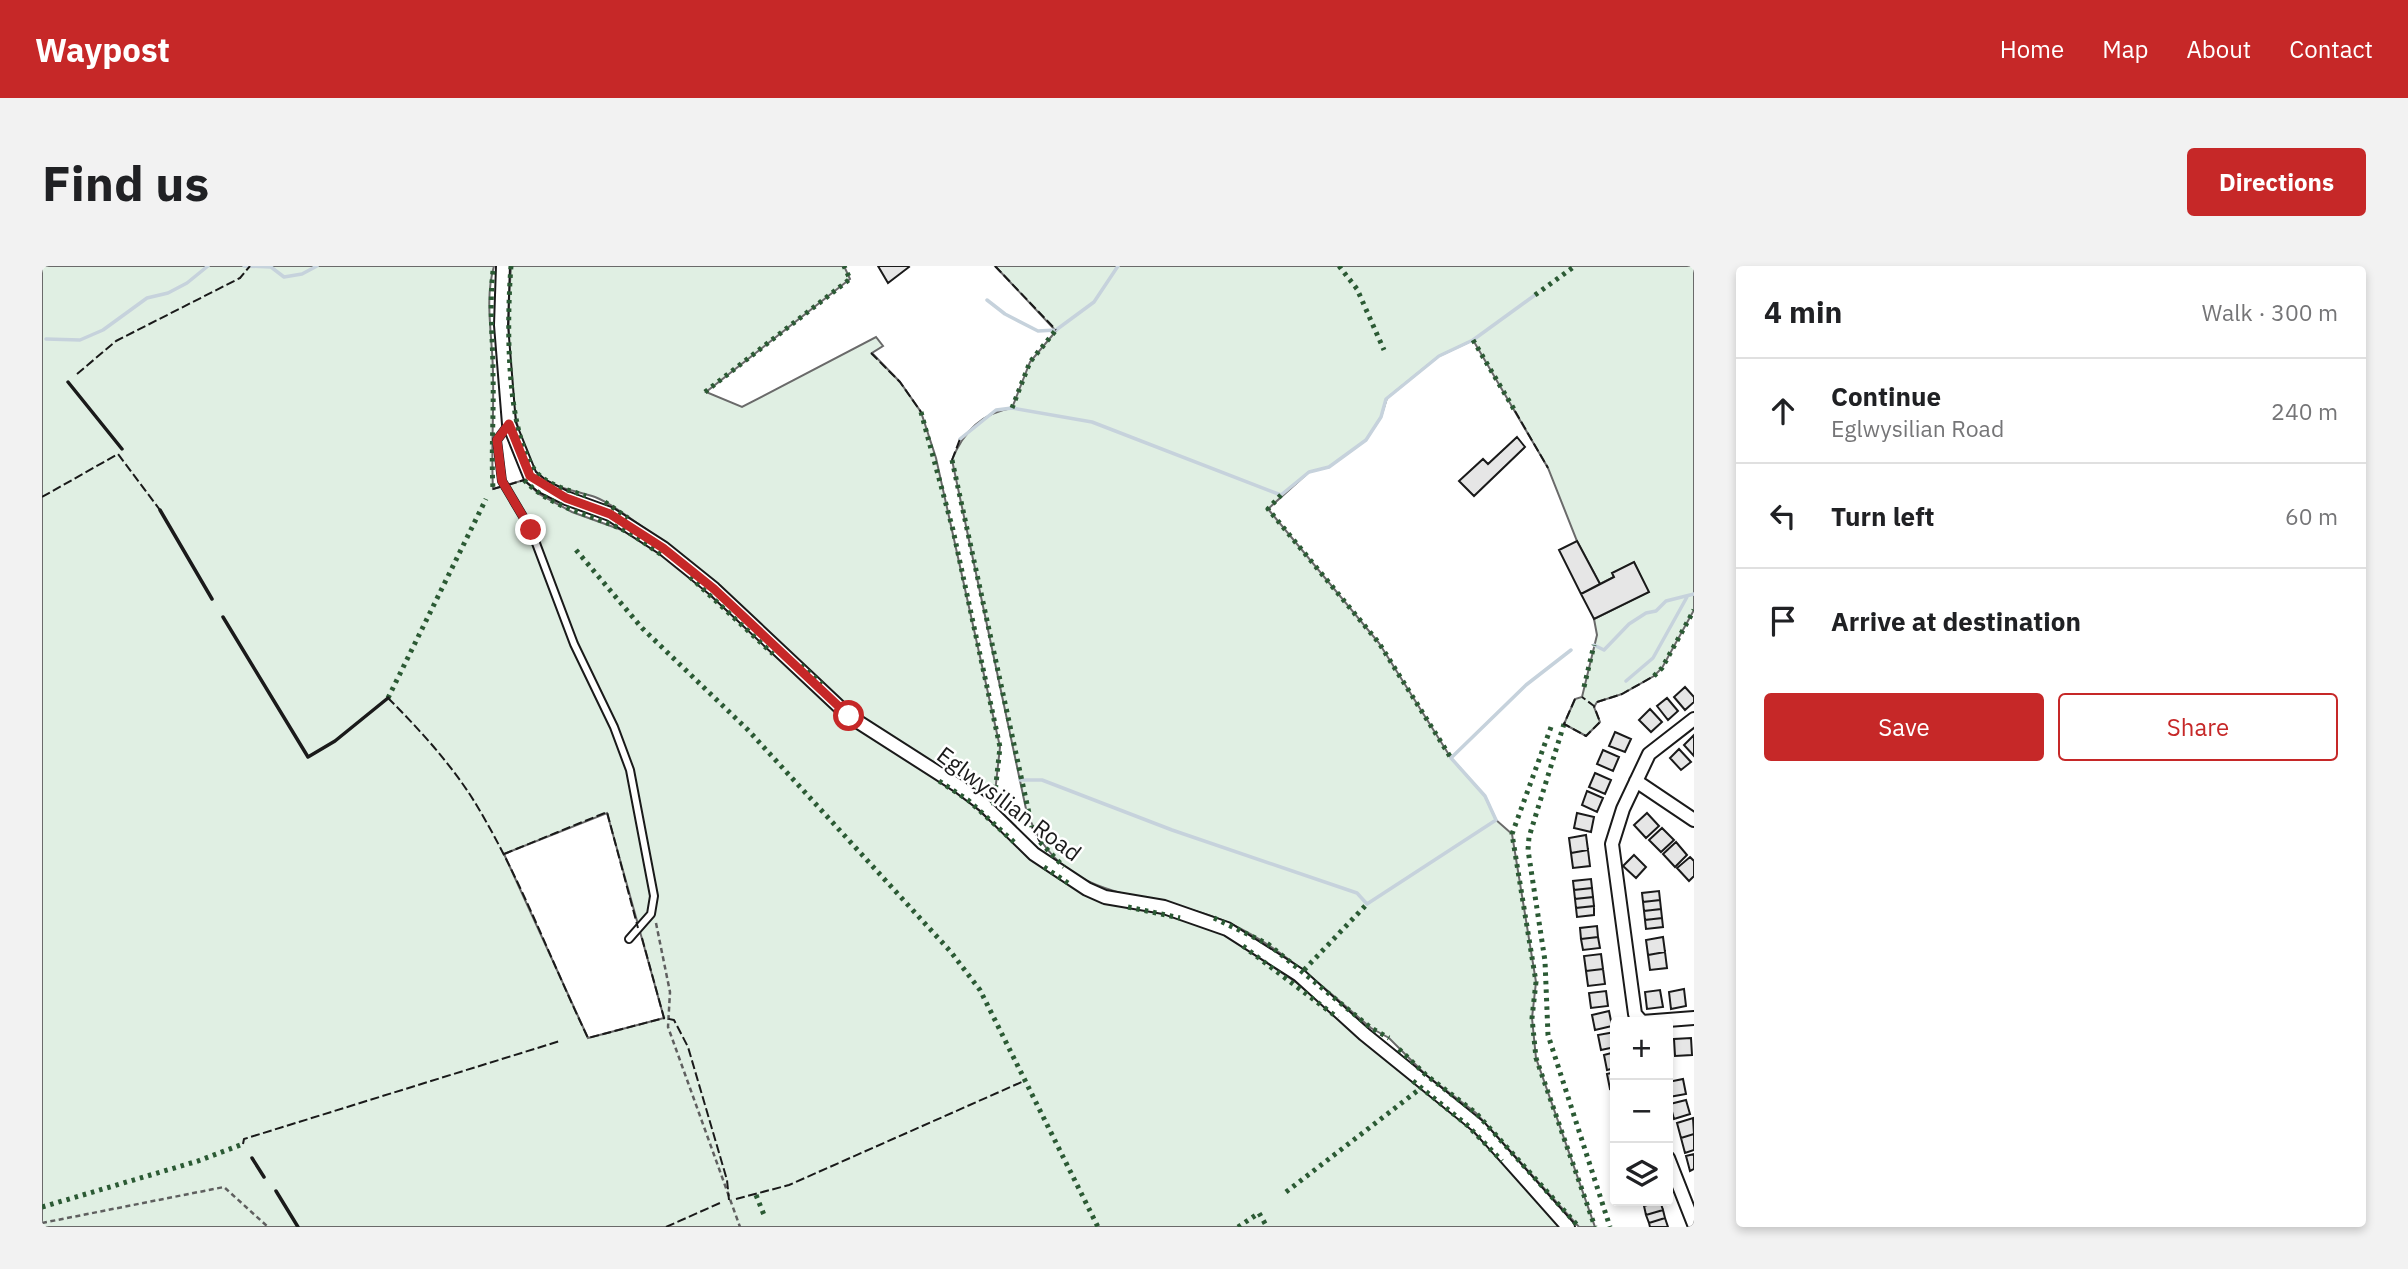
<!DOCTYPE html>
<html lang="en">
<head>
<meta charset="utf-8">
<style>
  :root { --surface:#fff; --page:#f2f2f2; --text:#202124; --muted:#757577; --line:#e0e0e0; --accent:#c62828 }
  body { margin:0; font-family:"IBM Plex Sans",sans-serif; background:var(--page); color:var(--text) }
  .controls { position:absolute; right:21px; bottom:21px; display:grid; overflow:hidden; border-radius:7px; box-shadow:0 4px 10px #0003 }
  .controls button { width:63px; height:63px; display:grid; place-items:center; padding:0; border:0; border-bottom:2px solid var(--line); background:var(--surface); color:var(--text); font:35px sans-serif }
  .stop { position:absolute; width:21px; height:21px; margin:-16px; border:5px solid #c62828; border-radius:50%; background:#fff }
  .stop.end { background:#c62828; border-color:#fff; box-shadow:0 2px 7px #0008 }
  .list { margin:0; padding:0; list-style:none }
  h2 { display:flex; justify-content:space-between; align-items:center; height:91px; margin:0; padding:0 28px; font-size:30px }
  h2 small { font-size:23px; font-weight:400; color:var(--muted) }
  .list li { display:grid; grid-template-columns:46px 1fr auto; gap:21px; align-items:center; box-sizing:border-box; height:105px; padding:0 28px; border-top:2px solid var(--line) }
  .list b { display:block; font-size:26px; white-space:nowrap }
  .list p { margin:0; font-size:23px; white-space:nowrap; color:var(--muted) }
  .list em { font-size:23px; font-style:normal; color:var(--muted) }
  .actions { display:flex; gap:14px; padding:21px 28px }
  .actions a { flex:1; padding:16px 0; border:2px solid var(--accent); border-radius:7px; text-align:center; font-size:24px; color:var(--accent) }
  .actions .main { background:var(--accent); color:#fff }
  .icon { flex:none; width:38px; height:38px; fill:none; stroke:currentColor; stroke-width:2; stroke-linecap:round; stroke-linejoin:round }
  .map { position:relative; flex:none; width:1652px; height:961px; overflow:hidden; border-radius:7px }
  header { display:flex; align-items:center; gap:42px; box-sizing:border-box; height:98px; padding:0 35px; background:var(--accent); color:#fff }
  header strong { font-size:33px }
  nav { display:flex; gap:38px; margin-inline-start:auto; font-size:24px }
  .intro { display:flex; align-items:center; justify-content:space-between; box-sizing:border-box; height:168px; padding:0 42px }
  h1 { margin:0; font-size:49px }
  .button { padding:18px 32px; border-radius:7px; background:var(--accent); color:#fff; font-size:24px; font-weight:700 }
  main { display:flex; gap:42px; padding:0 42px }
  aside { flex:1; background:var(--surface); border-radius:7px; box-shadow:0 4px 10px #0003 }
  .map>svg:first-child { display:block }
</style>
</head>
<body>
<header>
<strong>Waypost</strong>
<nav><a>Home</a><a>Map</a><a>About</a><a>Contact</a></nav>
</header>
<div class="intro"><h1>Find us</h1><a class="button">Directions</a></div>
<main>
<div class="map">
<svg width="1652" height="961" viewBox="0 0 1652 961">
  <rect width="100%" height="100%" fill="#fff"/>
  <path fill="#e0efe3" stroke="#6a6a6a" stroke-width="2" fill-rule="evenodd" d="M0 0H452C442 35 451 73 451 109 452 147 449 185 451 223L482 214 497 228 530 246 588 267 634 298 805 454 926 534 965 571 1011 607 1053 633 1141 652 1179 666 1255 717 1425 859 1522 961H0ZM565 547 622 752 546 772 462 588Z
    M469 0H802L808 13 664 126 700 141 834 71 841 80 830 87 858 116 879 146 894 192 958 481 952 536 948 540C902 508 851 480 808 445 735 386 676 311 598 259 584 250 569 237 553 231 533 224 505 222 492 203 463 159 465 52 469 0Z
    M953 0H1652V344L1620 402 1612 410 1580 428 1555 436 1552 441 1558 456 1544 470 1522 458 1533 433 1540 431 1555 369 1552 353 1606 326 1592 296 1571 307 1572 311 1558 318 1535 275 1506 202 1431 74 1397 90 1345 132 1339 151 1324 174 1287 201 1267 206 1226 243 1337 377 1409 492 1443 530 1454 554 1470 568 1494 716 1490 752 1494 792 1553 961H1537L1434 847 1384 809 1347 772 1329 762C1284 724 1241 682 1187 657 1110 622 1017 642 984 543L910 194C921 166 940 147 970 142L988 96 1014 65Z"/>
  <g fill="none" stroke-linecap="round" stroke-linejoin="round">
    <path stroke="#c6d2dc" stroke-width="3.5" d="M202 0 229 1 242 11 260 8 275 0
      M945 34 963 48 996 65 1014 64 1052 36 1076 0
      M4 73 38 74 61 64 105 32 126 27 145 17 166 0
      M918 173 954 144 970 142 1050 156 1239 229 1267 206 1287 201 1324 174 1339 151 1344 133 1397 90 1431 74 1493 29
      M1552 379 1562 384 1587 358 1604 347 1614 345 1624 335 1652 328
      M1584 415 1611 392 1645 331
      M978 514H1000L1130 564 1315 627 1325 638 1454 554 1443 530 1409 492 1484 419 1529 384"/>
  </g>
  <path fill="#e6e6e6" stroke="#1a1a1a" stroke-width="2" d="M836 0H866L867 1 846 17Z
    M1475 171 1483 181 1432 230 1417 215 1441 193 1446 198Z
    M1535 275 1558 318 1539 328 1517 284Z
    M1592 296 1607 326 1552 353 1539 328 1572 311 1570 307Z
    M1643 421 1652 431V436L1643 444 1632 431Z
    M1625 432 1636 445 1626 454 1615 440Z
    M1608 443 1620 456 1609 466 1597 454Z
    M1573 466 1589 473 1583 486 1567 480Z
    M1652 469V490L1642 479Z
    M1637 483 1649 496 1639 504 1628 492Z
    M1561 484 1577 491 1571 505 1555 498Z
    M1553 507 1569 514 1563 528 1547 521Z
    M1545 525 1561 532 1555 546 1540 539Z
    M1535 547 1552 551 1549 566 1532 562Z
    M1605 547 1617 560 1604 572 1592 559Z
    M1620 562 1632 574 1619 586 1607 574Z
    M1544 569 1546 584 1529 587 1527 572Z
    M1634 576 1645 589 1633 601 1621 588Z
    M1546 584 1548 600 1531 602 1529 587Z
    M1592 589 1604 601 1594 612 1581 600Z
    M1648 591 1652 595V610L1647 615 1635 602Z
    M1549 613 1550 622 1532 624 1531 615Z
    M1550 622 1551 631 1533 633 1532 624Z
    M1617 625 1618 634 1601 636 1600 627Z
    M1551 631 1552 640 1534 642 1533 633Z
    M1618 634 1619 643 1602 645 1601 636Z
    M1552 640V649L1535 651 1534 642Z
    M1619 643 1620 652 1603 654 1602 645Z
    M1620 652 1621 661 1604 663 1603 654Z
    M1555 660 1556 671 1539 673 1538 662Z
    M1556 671 1558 682 1541 684 1539 673Z
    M1621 671 1623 686 1606 689 1604 674Z
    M1623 686 1625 702 1608 704 1606 689Z
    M1559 688 1561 703 1544 705 1542 690Z
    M1561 703 1563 718 1546 720 1544 705Z
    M1642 723 1644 740 1629 743 1627 726Z
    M1618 724 1621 741 1605 743 1603 726Z
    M1564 725 1566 740 1549 742 1547 727Z
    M1567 745 1570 760 1553 764 1550 749Z
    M1573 766V781L1559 784 1556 769Z
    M1649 772 1650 789 1633 790 1632 773Z
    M1573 786V802L1565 804 1562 789Z
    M1573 806V822L1568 823 1565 808Z
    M1641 813 1644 828 1627 831 1626 816Z
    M1644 834 1648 848 1632 853 1628 838Z
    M1651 852 1652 868 1639 872 1635 857Z
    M1652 868V884L1643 887 1639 872Z
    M1652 888V903L1648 905 1644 890Z
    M1618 935 1621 944 1604 949 1602 940Z
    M1621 944 1623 952 1607 957 1604 949Z
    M1623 952 1626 961H1608L1607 957Z"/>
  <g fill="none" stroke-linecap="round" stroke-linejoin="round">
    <defs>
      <path id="lane" d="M467 158 455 174 460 215 489 264 532 378 572 461 588 504 612 630 609 648 587 673"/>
      <path id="street" d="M461 0 459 59 467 158 488 210 500 220 524 232 568 248 621 282 672 323 807 450 918 521 942 539 992 588 1045 623 1063 631 1122 641 1185 663 1257 709 1322 768 1437 861 1526 961
        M1652 453 1607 488 1581 543 1570 578 1593 748 1600 756 1652 752
        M1594 515 1652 554
        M1626 892 1652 958"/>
    </defs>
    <use href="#lane" stroke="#1a1a1a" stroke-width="10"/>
    <use href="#street" stroke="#1a1a1a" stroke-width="16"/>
    <path stroke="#5f5f5f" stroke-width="2.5" stroke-dasharray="5 3.5" stroke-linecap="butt" d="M614 657 628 726 626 761 698 961
      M0 957 182 921 226 961"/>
    <use href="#lane" stroke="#fff" stroke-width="6"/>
    <use href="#street" stroke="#fff" stroke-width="12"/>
    <path stroke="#2b5a34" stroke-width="5" stroke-dasharray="3.5 5" stroke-linecap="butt" d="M469 0C465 52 463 159 492 203 503 219 527 224 544 230
      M1297 0 1315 23 1342 84
      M451 5C447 40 451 74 451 109 452 147 449 185 451 223
      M1493 29 1533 0
      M1431 74 1473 145
      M663 126 808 13 802 0
      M970 142 988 96 1014 64
      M879 146 911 264 958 481 952 536 946 538
      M910 194 990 561
      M482 214C512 245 553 248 589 268 600 275 611 283 621 290
      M1239 229 1226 243 1337 377 1409 492
      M563 236 586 252
      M534 284 600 362 706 464 909 686 938 724 1056 961
      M648 311 731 388
      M759 399 780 418
      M1612 410 1620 402 1652 344
      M1542 421 1552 379
      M346 432 444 233
      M1522 458 1487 571 1486 584 1503 695 1506 769 1568 961
      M1509 461 1470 568 1494 716 1490 752 1494 792 1553 961
      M897 515 926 534 973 577
      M998 576 1022 601
      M1002 601 1026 617
      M1086 641 1138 652
      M1172 652 1226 678 1329 762 1347 772
      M1201 680 1296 752
      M1262 704 1325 638
      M1357 783 1384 809 1434 847 1537 961
      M1371 815 1425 859 1460 895
      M1244 926 1379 822
      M714 929 722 949
      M0 941 156 895 201 878
      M1196 961 1217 947 1225 961"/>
    <path stroke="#1a1a1a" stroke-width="2" stroke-dasharray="9 3.5" stroke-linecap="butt" d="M953 0 1014 64
      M829 87 858 116 879 146
      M35 108 74 75 198 12 208 0
      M1473 145 1506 202
      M910 194 918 173
      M466 219 482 214
      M451 223 458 221
      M0 231 76 188 118 244
      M346 432C377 463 409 498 432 535 478 610 508 693 546 772L622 752
      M1533 433 1522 458 1544 470 1558 456 1552 440 1540 431
      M1555 436 1580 428 1612 410
      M990 561 998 576
      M462 588 565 546 596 662
      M600 672 622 752 632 754 646 781 685 914 687 934
      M201 878 202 873 518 775
      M694 933 747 919 982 815
      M624 961 678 937"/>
    <path stroke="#1a1a1a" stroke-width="3.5" d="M26 116 80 183
      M118 244 170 333
      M181 351 266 491 293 475 346 432
      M210 892 222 911
      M234 925 256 961"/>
  </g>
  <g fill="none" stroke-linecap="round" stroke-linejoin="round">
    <path stroke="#c62828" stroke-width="9" d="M489 264 460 215 455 174 467 158 488 210 524 232 568 248 621 282 672 323 807 450"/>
  </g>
  <g text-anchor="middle" stroke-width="5" stroke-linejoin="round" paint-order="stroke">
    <g font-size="23" fill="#1a1a1a" stroke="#fff">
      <text transform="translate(967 538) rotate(37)" y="8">Eglwysilian Road</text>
    </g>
  </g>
</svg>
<div class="controls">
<button>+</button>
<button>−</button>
<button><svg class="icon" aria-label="layers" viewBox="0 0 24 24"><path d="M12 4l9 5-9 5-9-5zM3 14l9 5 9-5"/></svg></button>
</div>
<div class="stop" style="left:807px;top:450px"></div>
<div class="stop end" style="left:489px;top:264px"></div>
</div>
<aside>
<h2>4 min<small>Walk · 300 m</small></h2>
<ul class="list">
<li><svg class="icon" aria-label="ahead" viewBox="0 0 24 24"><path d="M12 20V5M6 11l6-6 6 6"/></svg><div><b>Continue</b><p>Eglwysilian Road</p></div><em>240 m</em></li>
<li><svg class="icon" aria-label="left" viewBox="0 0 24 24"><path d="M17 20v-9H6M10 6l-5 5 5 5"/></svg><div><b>Turn left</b></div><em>60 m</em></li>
<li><svg class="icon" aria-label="arrive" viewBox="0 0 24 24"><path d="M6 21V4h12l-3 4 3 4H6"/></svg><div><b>Arrive at destination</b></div></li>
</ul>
<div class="actions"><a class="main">Save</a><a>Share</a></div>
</aside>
</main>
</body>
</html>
